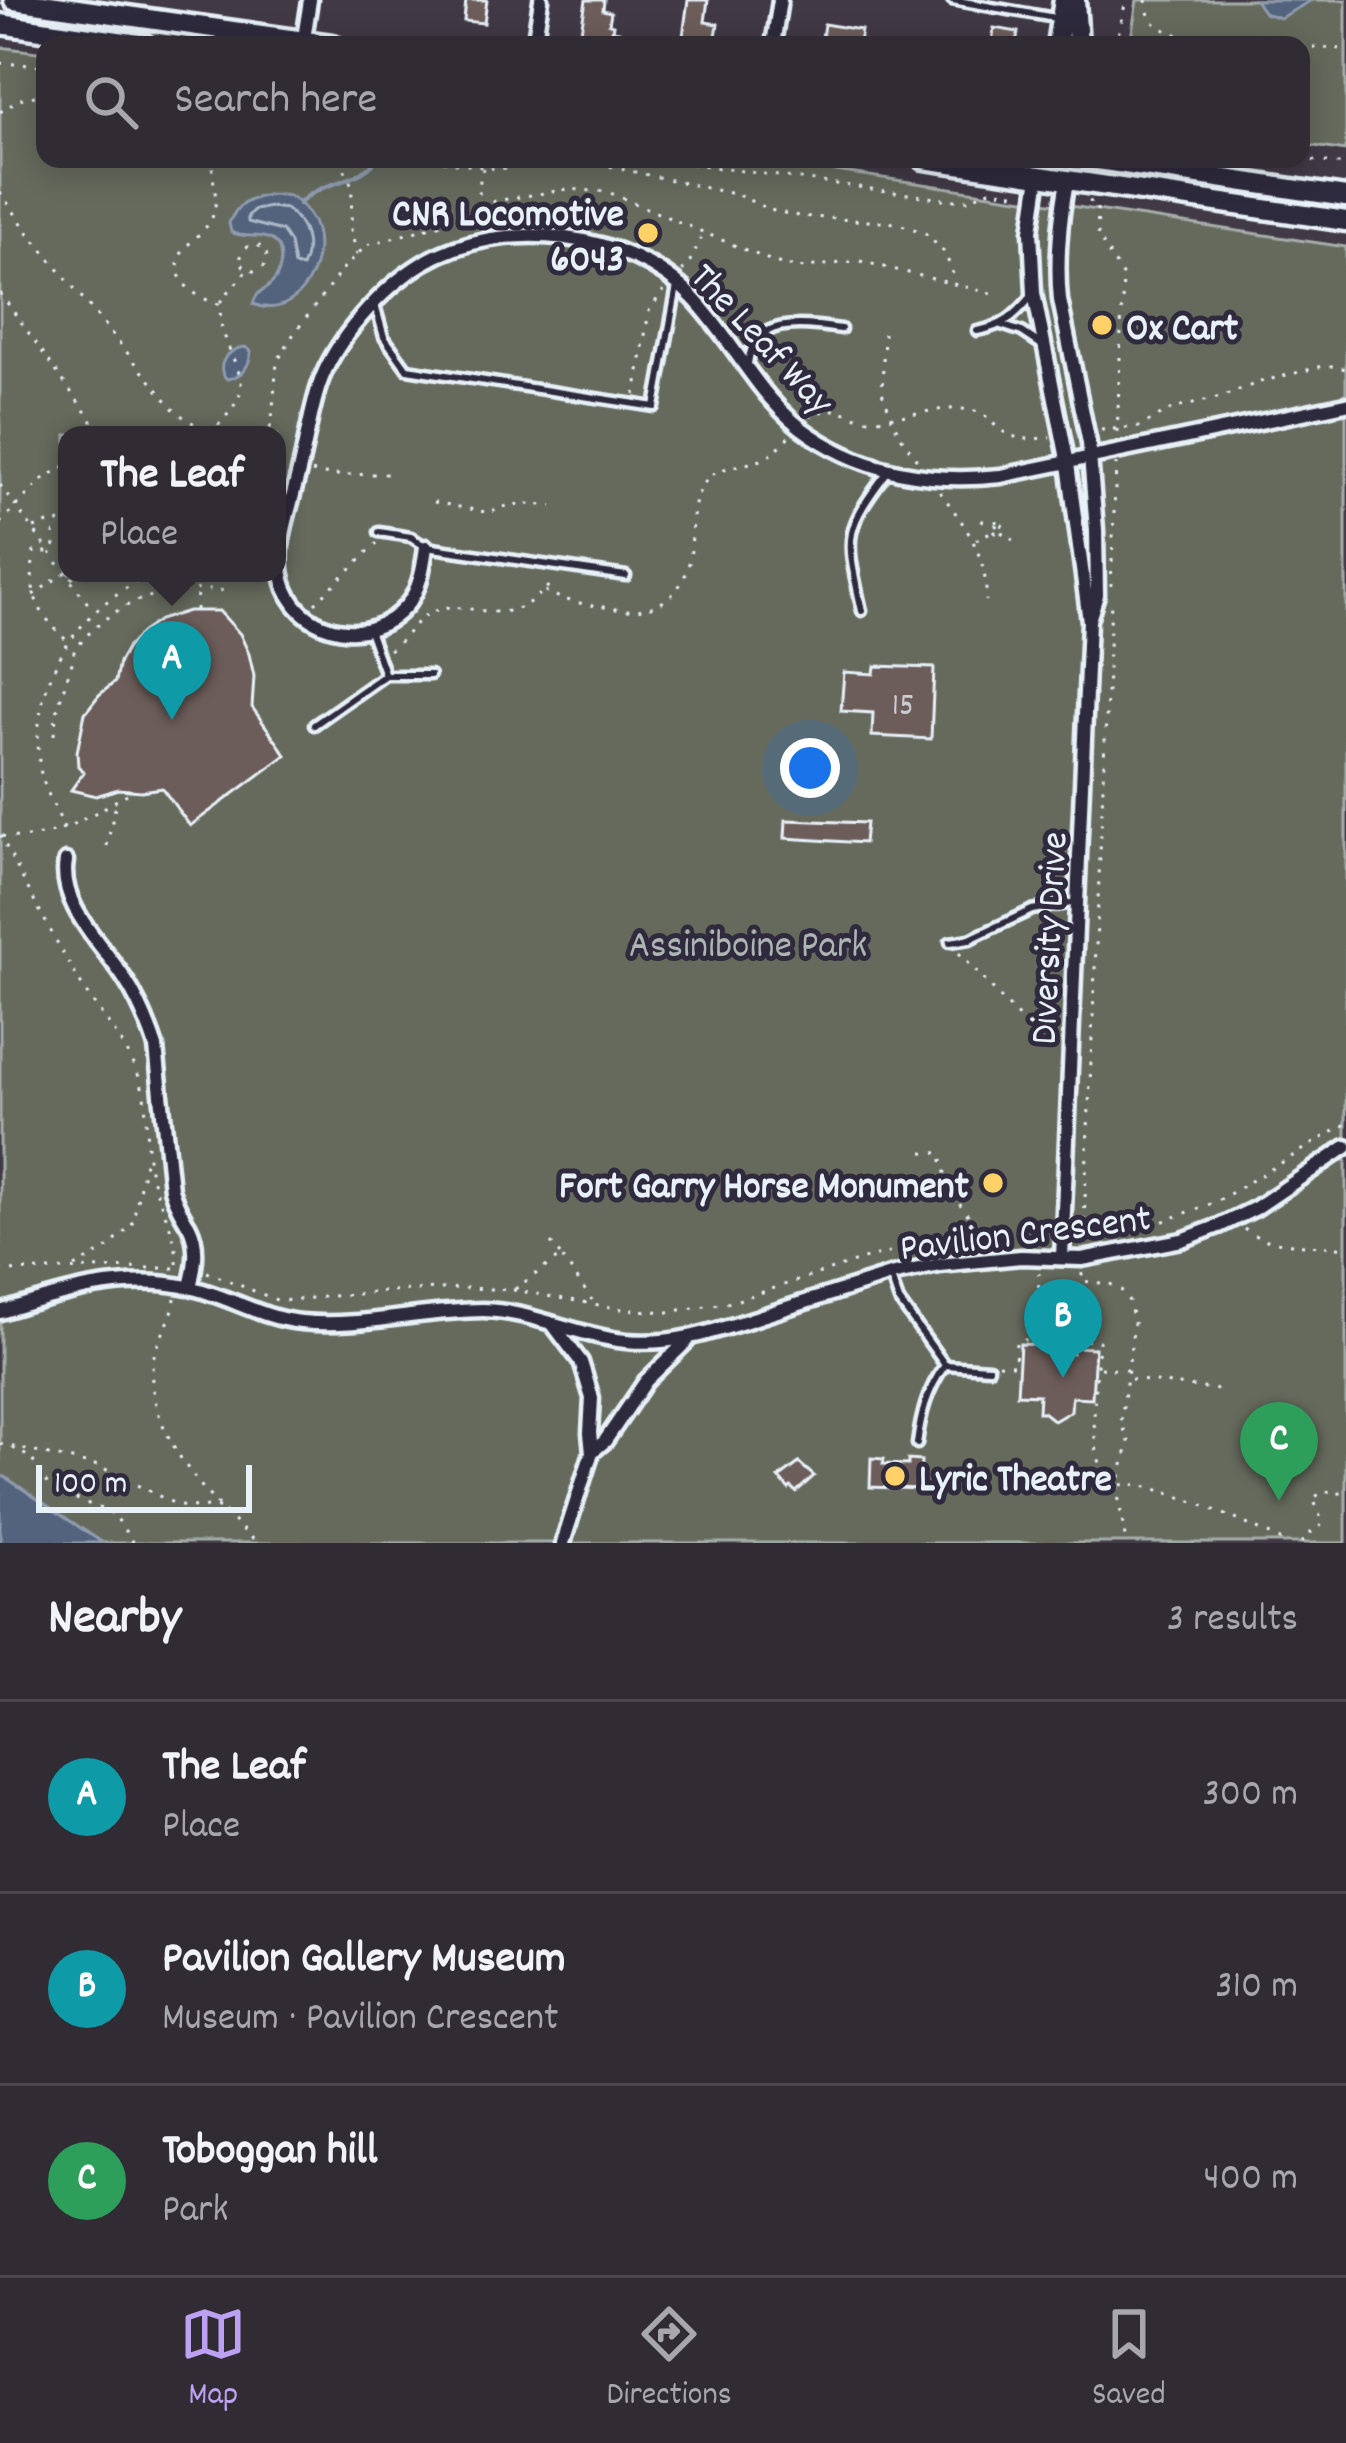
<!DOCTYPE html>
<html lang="en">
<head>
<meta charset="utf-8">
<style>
  :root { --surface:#312b34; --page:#39333c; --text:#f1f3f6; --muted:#a8a7ac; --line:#4c474f; --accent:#bca0f2 }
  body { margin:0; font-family:Dekko,sans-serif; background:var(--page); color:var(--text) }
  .scale { position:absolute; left:36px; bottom:30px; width:216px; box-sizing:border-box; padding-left:12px; border:6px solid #e8f1f8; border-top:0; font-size:33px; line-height:42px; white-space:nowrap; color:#e8f1f8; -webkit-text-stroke:9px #2f2a3d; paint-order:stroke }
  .you { position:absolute; left:810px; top:768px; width:42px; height:42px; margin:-30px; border:9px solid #fff; border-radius:50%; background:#1a73e8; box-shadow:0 0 0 18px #1a73e833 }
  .badge { display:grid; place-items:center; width:78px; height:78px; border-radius:50%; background:var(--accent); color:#fff; font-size:39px; font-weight:700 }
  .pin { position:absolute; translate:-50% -99px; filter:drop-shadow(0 3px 6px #0008) }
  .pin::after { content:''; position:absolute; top:63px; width:42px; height:36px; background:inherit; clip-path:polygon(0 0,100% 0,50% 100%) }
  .popup { position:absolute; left:58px; top:426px; width:228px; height:156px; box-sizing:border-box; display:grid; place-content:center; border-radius:24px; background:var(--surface); filter:drop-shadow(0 3px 9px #0005); font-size:39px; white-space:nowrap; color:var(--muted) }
  .popup b { font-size:45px; color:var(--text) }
  .popup::after { content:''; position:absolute; left:50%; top:100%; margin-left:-24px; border:24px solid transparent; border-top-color:var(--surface) }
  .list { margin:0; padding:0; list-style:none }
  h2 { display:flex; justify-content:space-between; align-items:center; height:156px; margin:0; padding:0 48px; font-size:51px }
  h2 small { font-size:39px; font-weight:400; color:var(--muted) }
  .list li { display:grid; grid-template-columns:78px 1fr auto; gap:36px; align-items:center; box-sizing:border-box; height:192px; padding:0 48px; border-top:3px solid var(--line) }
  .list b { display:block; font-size:45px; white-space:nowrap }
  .list p { margin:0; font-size:39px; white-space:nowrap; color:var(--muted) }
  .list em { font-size:39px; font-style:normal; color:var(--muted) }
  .icon { flex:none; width:66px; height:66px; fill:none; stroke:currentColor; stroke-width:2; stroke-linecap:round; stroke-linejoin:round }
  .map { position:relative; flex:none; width:1346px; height:1543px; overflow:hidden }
  .search { position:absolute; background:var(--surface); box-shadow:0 6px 30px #0003; left:36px; right:36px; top:36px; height:132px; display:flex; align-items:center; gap:30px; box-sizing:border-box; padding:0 42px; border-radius:24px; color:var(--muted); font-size:45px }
  .sheet { height:732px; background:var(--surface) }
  nav { display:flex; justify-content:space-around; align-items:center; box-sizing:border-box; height:168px; border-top:3px solid var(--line); background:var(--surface); font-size:33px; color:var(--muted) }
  nav a { display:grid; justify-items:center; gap:6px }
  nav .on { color:var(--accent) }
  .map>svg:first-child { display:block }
</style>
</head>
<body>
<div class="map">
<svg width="1346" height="1543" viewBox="0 0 1346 1543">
  <rect width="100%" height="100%" fill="#413946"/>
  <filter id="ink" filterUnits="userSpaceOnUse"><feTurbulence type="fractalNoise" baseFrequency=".00833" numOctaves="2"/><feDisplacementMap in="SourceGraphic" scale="24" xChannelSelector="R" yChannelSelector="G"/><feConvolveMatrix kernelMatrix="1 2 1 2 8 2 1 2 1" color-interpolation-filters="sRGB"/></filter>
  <g filter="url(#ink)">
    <path fill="#656b5d" stroke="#a6aeaa" stroke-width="3" fill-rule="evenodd" d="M1137 0H1346V151L1301 144V45H1130Z
      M0 47 45 53V159H755L1346 247V1543H103L0 1476ZM67 435H277V573H67Z"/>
    <path fill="#53627d" stroke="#8f9bae" stroke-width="3" d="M1255 0H1312L1280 18 1264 13Z
      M268 195C275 196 281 194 288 196 297 199 304 207 309 215 335 252 300 324 253 304 257 290 263 293 272 283 282 273 286 246 270 239 258 233 244 239 231 232L229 223C237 204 248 199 268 195Z
      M245 347 251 351C250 366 242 377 227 379 213 366 229 348 245 347Z
      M0 1476 5 1477 103 1543H0Z"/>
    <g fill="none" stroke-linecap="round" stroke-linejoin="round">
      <path stroke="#acb8c7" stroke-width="3" d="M270 207 286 209C306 224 312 246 302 267L294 265 290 243 282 231 248 222V216L255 210Z"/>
      <path stroke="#8f9bae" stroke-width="4.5" d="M299 204C320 181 351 185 373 164"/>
    </g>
    <path fill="#6c5d5a" stroke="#e8f1f8" stroke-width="3" d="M466 0H487L484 23 464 21Z
      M586 0H604L603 10 611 12 609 24 613 25 612 30 619 31 617 43 580 37Z
      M688 0H708L705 22 718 24 715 43 683 36Z
      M824 24 861 30 859 45H821Z
      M994 28 1018 32 1016 45H992Z
      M188 611H219L240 634 249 654 254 676 252 707 286 755 190 826 162 788 141 791 118 789 96 796 71 790 84 772 78 766 77 752 85 713 99 695 115 682 119 662 127 648 141 633 159 620Z
      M875 666 934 668 931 739 872 736 873 713 841 711 844 672 874 674Z
      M786 820 866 823 864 843 785 838Z
      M1020 1344 1045 1345 1044 1352 1072 1353V1347L1095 1348 1092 1398 1072 1397 1071 1411 1054 1421 1043 1412H1038L1039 1395 1017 1394Z
      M871 1458 884 1459 883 1464 908 1465V1460L921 1461 920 1489 870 1487Z
      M799 1463 814 1476 796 1492 791 1487 789 1489 779 1478Z"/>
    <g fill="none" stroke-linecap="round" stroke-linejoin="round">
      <defs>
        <path id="lane" d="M952 0 1055 18
          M375 305 384 337 407 369 655 407 677 286
          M1001 325 1022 332 1040 344
          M977 331C1004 326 1014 317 1032 296
          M748 364C753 315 804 324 841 329
          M379 532 411 537 426 547 626 576
          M862 611C846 537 841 533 888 471
          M385 675H430
          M314 725 385 675 369 630
          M950 942 970 939 1032 910 1077 902
          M890 1275 899 1301 945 1365 989 1368
          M917 1444C921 1414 927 1390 945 1365"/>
        <path id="street" d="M303 45 310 0
          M534 45 541 0
          M773 45 780 0
          M1039 176 1031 231 1034 293 1068 464 1089 621 1062 1258
          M1067 180C1060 220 1056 260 1060 300L1089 443 1096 530 1097 595 1089 620
          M426 547C423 568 420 590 406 606 372 646 306 637 286 589 272 554 288 517 296 483 305 451 309 417 319 386 334 340 383 287 423 263 502 216 630 231 693 298 735 342 759 401 811 435 869 474 933 483 1001 476L1346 404
          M66 861C58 904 102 944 124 978 138 999 148 1023 156 1047L171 1189C175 1203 181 1213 189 1226 199 1245 195 1267 190 1287
          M0 1312C61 1293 123 1273 188 1287 227 1295 260 1318 301 1322 361 1328 423 1310 483 1310 532 1311 577 1336 626 1341 677 1346 721 1329 768 1314 809 1301 849 1288 890 1275L939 1265 1021 1257 1082 1259 1182 1240 1219 1226 1256 1208 1346 1147
          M554 1326 581 1362 592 1398 590 1433 592 1452 563 1543
          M592 1452 605 1441 646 1381 688 1340"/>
        <path id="secondary" d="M14 0 333 45
          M1075 0 1078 45
          M0 24 145 45
          M1057 45 1064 0
          M924 159 1346 221
          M1091 159 1346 197"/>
      </defs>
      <use href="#lane" stroke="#e8f1f8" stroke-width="15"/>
      <use href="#street" stroke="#e8f1f8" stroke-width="21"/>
      <use href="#secondary" stroke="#e8f1f8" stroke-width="27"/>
      <path stroke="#e8f1f8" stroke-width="3" stroke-dasharray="3 9" stroke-linecap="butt" d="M1146 0C1147 6 1148 15 1151 19 1166 41 1235 43 1260 45
        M1116 45 1126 0
        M1301 47 1346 49
        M0 63 45 66
        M0 112 20 99 45 94
        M340 159 352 186 351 230 357 255
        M395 159 442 161 495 169 581 163 604 165 738 195 770 210 798 216 896 223 925 233 945 253 956 282
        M656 159 951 200H967L990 190 1021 194
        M1301 159 1346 165
        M483 168 478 189 483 205
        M0 192 28 232 176 412 210 434 223 435
        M1089 201 1097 205 1098 236 1123 277 1117 436
        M241 258a13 13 0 1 1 26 0a13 13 0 1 1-26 0Z
        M682 271 688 265 704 233
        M0 293 102 435
        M220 302 248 269
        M884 333 882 392 898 432 917 460
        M635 395 649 311 663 291
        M809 417C841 400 844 419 872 419 901 419 946 403 975 411 985 413 990 421 997 427 1014 441 1030 440 1050 437
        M1101 430 1139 427 1172 409 1221 397 1260 382 1327 365 1346 369
        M210 434C257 385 242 387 223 332 220 323 221 313 219 304 196 298 166 279 183 251 192 238 208 230 213 215 220 196 210 178 213 159
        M152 435 208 434
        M260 435 270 428 272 419 277 362 293 335 345 266 367 245 449 222 495 201 568 189 608 192 774 262 798 268 860 261 994 294
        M277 460 281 467 277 488
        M312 472C338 478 363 473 390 474
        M0 485 92 609
        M940 492C966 526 988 556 986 601
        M434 502 490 513C511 501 529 504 552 506
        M981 520 991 525
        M0 523 43 479 67 465
        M996 523 997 512
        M995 525 1000 528 996 533 991 529Z
        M1001 526 1011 521
        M34 528 48 523 67 522
        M1001 532 1013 540
        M67 533H54L55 545 49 552H34C28 598 37 611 69 643
        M976 540 992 531
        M71 579 80 573
        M1111 586 1116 464
        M545 591C566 603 593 605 616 609 655 615 683 597 690 558 694 533 689 507 703 485 716 465 741 467 761 460 773 455 781 445 789 436
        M33 595 63 574
        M315 603 377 543
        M196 610 197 590
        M389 650C406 640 414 619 432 612 468 597 497 628 534 599 543 592 548 589 552 578
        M54 735C56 708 64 687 72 663 74 655 72 652 78 646 117 597 169 585 228 591
        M64 829C57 809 43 789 40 768 27 683 79 602 157 573
        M0 835C27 887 54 939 84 989 103 1019 131 1049 141 1083 150 1113 143 1144 151 1174 160 1210 179 1233 177 1270
        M2 836C51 844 91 815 132 791
        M107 846 116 802
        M959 953 1049 1050
        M923 1152 941 1153C945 1189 965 1214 990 1239
        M1244 1229C1270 1249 1314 1243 1346 1248
        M1118 1238 1216 1202 1346 1124
        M551 1243 560 1255
        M1083 1245 1111 602
        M75 1267 108 1248 132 1225 146 1157
        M147 1268H180
        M0 1271 138 1268
        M207 1272 279 1301 389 1291 465 1288 513 1290 622 1309 668 1312 732 1302 863 1259 918 1246 948 1241 1049 1237
        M1082 1273V1281L1110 1284 1121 1290 1129 1301 1134 1323 1121 1422 1129 1441 1117 1489 1126 1543
        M1082 1285 1081 1340 1099 1341C1097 1381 1083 1457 1114 1487
        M515 1289 561 1256 592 1300
        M175 1298C173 1321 157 1338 153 1360 142 1427 210 1504 258 1543
        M1037 1335 1039 1273
        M998 1364 1015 1365 1016 1342 1037 1337 1079 1340
        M1100 1368 1127 1370
        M1131 1379 1219 1390
        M0 1444 99 1466 179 1506 220 1508
        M13 1448 31 1458 50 1488 56 1491 114 1514 133 1543
        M1121 1485C1146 1477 1258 1528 1286 1543
        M1302 1543 1308 1535 1323 1524 1313 1498 1325 1491 1346 1494"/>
      <use href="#lane" stroke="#2f2a3d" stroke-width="6"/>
      <use href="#street" stroke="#2f2a3d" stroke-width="12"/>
      <use href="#secondary" stroke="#2f2a3d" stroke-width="18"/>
    </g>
  </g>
  <g fill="#ffd166" stroke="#2f2a3d" stroke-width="4.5">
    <circle cx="648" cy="233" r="12"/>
    <circle cx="1102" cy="325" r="12"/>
    <circle cx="993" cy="1183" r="12"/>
    <circle cx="895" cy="1476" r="12"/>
  </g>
  <g text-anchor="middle" stroke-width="10" stroke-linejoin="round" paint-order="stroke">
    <g font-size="33" fill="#c9ccd0">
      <text x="903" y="714">15</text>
    </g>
    <g font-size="39" font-weight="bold" fill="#e8f1f8" stroke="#2f2a3d" text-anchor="end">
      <text x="624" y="225">CNR Locomotive<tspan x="624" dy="45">6043</tspan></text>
      <text x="1126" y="339" text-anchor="start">Ox Cart</text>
      <text x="969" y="1197">Fort Garry Horse Monument</text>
      <text x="919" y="1490" text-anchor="start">Lyric Theatre</text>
    </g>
    <g font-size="39" fill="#e8f1f8" stroke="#2f2a3d">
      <text transform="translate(764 337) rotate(47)" y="14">The Leaf Way</text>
      <text transform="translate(1046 938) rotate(-87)" y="14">Diversity Drive</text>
      <text transform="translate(1025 1230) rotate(-7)" y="14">Pavilion Crescent</text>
    </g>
    <g font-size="39" fill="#adb5b2" stroke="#2f2a3d">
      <text x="748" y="956">Assiniboine Park</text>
    </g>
  </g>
</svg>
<div class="scale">100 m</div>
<div class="you"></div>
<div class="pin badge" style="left:172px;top:720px;background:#0f9aa8">A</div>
<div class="popup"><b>The Leaf</b>Place</div>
<div class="pin badge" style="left:1063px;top:1378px;background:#0f9aa8">B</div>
<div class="pin badge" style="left:1279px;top:1501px;background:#2e9e5b">C</div>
<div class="search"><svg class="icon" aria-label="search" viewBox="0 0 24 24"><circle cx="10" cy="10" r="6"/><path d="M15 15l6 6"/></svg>Search here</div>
</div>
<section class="sheet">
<h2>Nearby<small>3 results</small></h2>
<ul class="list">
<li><span class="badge" style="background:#0f9aa8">A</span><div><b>The Leaf</b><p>Place</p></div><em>300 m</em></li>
<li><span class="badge" style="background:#0f9aa8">B</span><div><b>Pavilion Gallery Museum</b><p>Museum · Pavilion Crescent</p></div><em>310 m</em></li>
<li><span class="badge" style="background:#2e9e5b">C</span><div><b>Toboggan hill</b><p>Park</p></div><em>400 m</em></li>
</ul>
</section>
<nav>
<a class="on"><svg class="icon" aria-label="map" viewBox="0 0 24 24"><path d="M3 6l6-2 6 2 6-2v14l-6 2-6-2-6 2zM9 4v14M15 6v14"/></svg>Map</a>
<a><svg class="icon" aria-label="directions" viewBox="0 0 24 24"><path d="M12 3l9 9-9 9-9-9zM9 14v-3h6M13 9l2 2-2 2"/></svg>Directions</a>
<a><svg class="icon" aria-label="saved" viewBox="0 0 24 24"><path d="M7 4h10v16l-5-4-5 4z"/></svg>Saved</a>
</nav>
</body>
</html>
